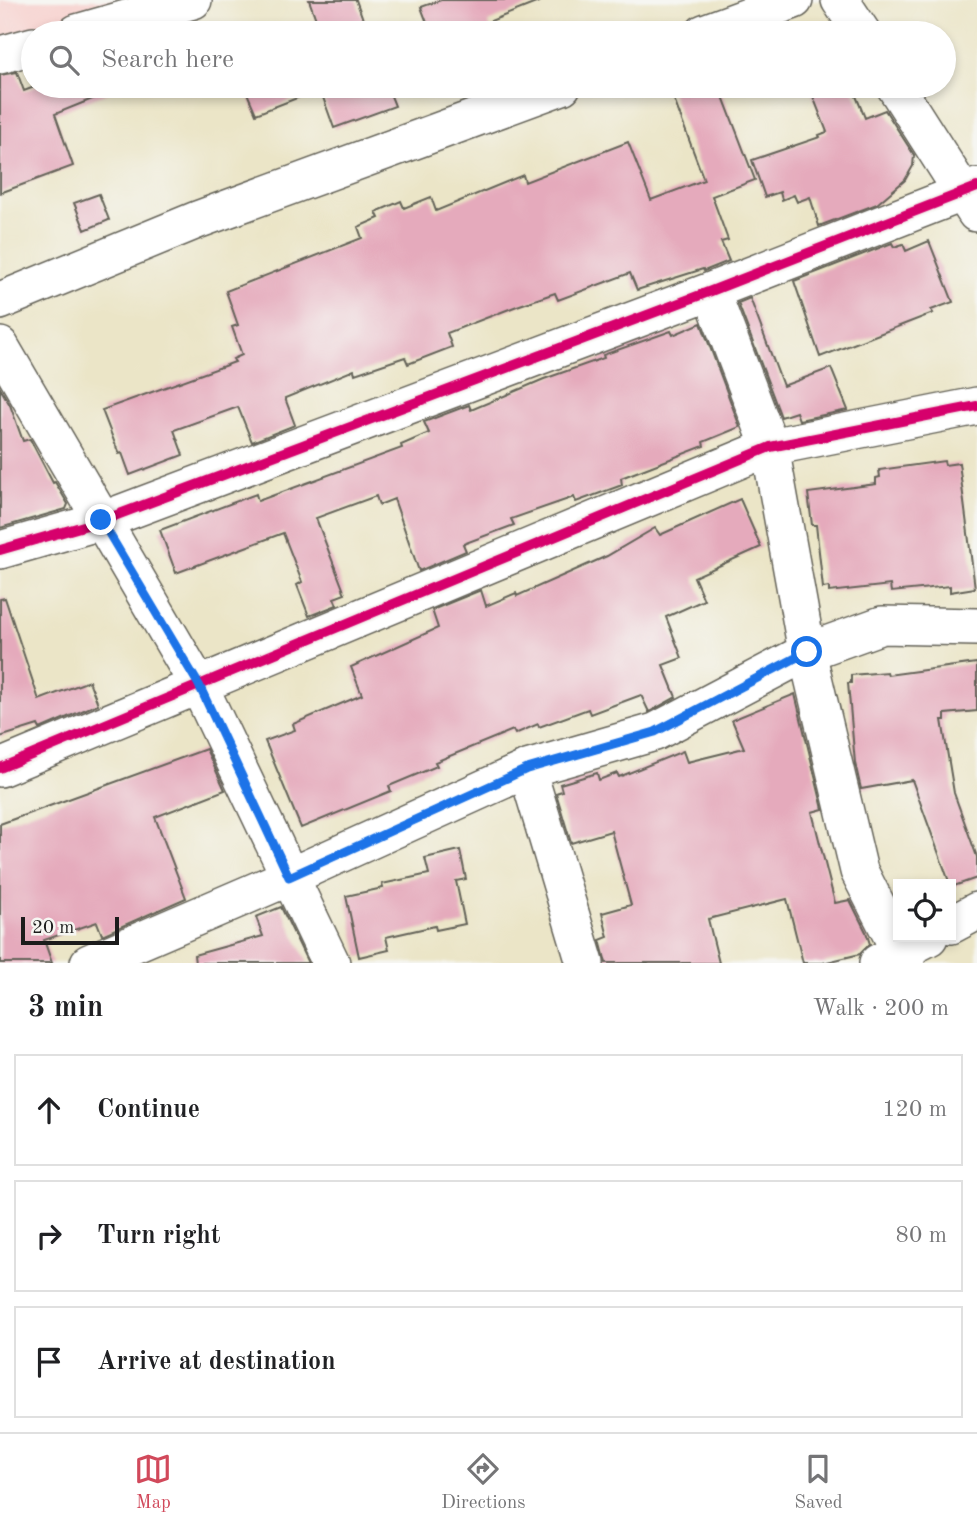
<!DOCTYPE html>
<html lang="en">
<head>
<meta charset="utf-8">
<style>
  :root { --surface:#fff; --page:#f6f6f6; --text:#202124; --muted:#757577; --line:#e0e0e0; --accent:#d1495b }
  body { margin:0; font-family:"Old Standard TT",serif; background:var(--page); color:var(--text) }
  .controls { position:absolute; right:21px; bottom:21px; display:grid; overflow:hidden; border-radius:0px; box-shadow:0 4px 10px #0003 }
  .controls button { width:63px; height:63px; display:grid; place-items:center; padding:0; border:0; border-bottom:2px solid var(--line); background:var(--surface); color:var(--text); font:35px sans-serif }
  .scale { position:absolute; left:21px; bottom:18px; width:98px; box-sizing:border-box; padding-left:7px; border:4px solid #1c1c1c; border-top:0; font-size:19px; line-height:24px; white-space:nowrap; color:#1c1c1c; -webkit-text-stroke:5px #f6f6f2; paint-order:stroke }
  .stop { position:absolute; width:21px; height:21px; margin:-16px; border:5px solid #1a73e8; border-radius:50%; background:#fff }
  .stop.end { background:#1a73e8; border-color:#fff; box-shadow:0 2px 7px #0008 }
  .list { margin:0; padding:0; list-style:none }
  h2 { display:flex; justify-content:space-between; align-items:center; height:91px; margin:0; padding:0 28px; font-size:30px }
  h2 small { font-size:23px; font-weight:400; color:var(--muted) }
  .list li { display:grid; grid-template-columns:46px 1fr auto; gap:21px; align-items:center; box-sizing:border-box; height:112px; margin:0 14px 14px; padding:0 14px; border:2px solid var(--line); border-radius:0px }
  .list b { display:block; font-size:26px; white-space:nowrap }
  .list em { font-size:23px; font-style:normal; color:var(--muted) }
  .icon { flex:none; width:38px; height:38px; fill:none; stroke:currentColor; stroke-width:2; stroke-linecap:round; stroke-linejoin:round }
  .map { position:relative; flex:none; width:977px; height:963px; overflow:hidden }
  .search { position:absolute; background:var(--surface); box-shadow:0 4px 10px #0003; left:21px; right:21px; top:21px; height:77px; display:flex; align-items:center; gap:18px; box-sizing:border-box; padding:0 24px; border-radius:38px; color:var(--muted); font-size:26px }
  .sheet { height:469px; background:var(--surface) }
  nav { display:flex; justify-content:space-around; align-items:center; box-sizing:border-box; height:98px; border-top:2px solid var(--line); background:var(--surface); font-size:19px; color:var(--muted) }
  nav a { display:grid; justify-items:center; gap:4px }
  nav .on { color:var(--accent) }
  .map>svg:first-child { display:block }
</style>
</head>
<body>
<div class="map">
<svg width="977" height="963" viewBox="0 0 977 963">
  <rect width="100%" height="100%" fill="#f6f6f2"/>
  <filter id="ink" filterUnits="userSpaceOnUse"><feTurbulence type="fractalNoise" baseFrequency=".0143" numOctaves="2"/><feDisplacementMap in="SourceGraphic" scale="14" xChannelSelector="R" yChannelSelector="G"/><feConvolveMatrix kernelMatrix="1 2 1 2 8 2 1 2 1" color-interpolation-filters="sRGB"/></filter>
  <filter id="wash" filterUnits="userSpaceOnUse"><feTurbulence type="fractalNoise" baseFrequency=".00686" numOctaves="4" result="noise"/><feDisplacementMap in="SourceGraphic" scale="28" xChannelSelector="R" yChannelSelector="G"/><feGaussianBlur stdDeviation="1.57" result="paint"/><feColorMatrix in="noise" values="0 0 0 0 0 0 0 0 0 0 0 0 0 0 0 0 0 1.4 0 .05"/><feComposite in="paint" operator="in"/></filter>
  <g filter="url(#wash)">
    <rect width="100%" height="100%" fill="#ebe5c7"/>
    <path fill="#f7d0cd" d="M0 0H137L0 40Z"/>
    <g id="blocks">
      <path fill="#e5aabc" d="M309 0H356L368 33H321Z
        M441 0H541V1L488 22 493 33H431L421 7Z
        M17 72 24 91 37 86 122 87 55 114 73 166 0 193V75Z
        M244 86H387L395 106 334 128 320 89 256 114Z
        M669 86H719L755 180 712 196 728 240 721 242 729 261 704 271 703 269 637 290 630 273 558 300 555 293 517 306 447 333 452 347 408 364 405 357 355 374 354 370 285 398 295 425 252 442 238 407 174 430 183 455 130 475 122 453 119 454 102 410 235 362 233 359 242 355 232 327 238 325 226 291 362 238 358 227 379 218 376 212 401 201 404 208 431 197 436 211 523 175 525 182 628 142 651 200 704 180Z
        M809 86H852L865 118 885 110 914 155 913 166 905 180 877 204 819 226 810 197 797 202 794 195 782 200 780 192 765 197 752 160 820 137 819 135 827 132Z
        M99 194 109 220 85 230 74 203Z
        M929 241 953 302 931 310 933 313 820 357 794 281 892 243 894 247 903 244 906 251Z
        M750 298 783 386 831 368 848 410 799 420 796 412 781 417 738 303Z
        M701 323 740 427 703 442 704 446 621 478 622 485 576 502 574 497 511 519 514 525 463 544 466 551 419 571 394 499 379 505 376 496 316 518 345 594 334 598 337 605 309 616 297 585 302 582 283 533 176 573 160 530 256 494 258 501 402 448 401 445 429 433 424 422 469 405 471 410 544 379 604 358 603 355 671 331 673 335Z
        M0 388 10 405 23 441 30 439 53 483 55 482 68 504 66 509 0 528Z
        M944 461 945 465 959 463 975 588 950 592V586L891 592 890 585 829 592V587L823 588 816 525H812L808 493 876 484V478L880 477 879 470Z
        M740 499 761 547 694 577 704 600 666 617 682 658 663 665 676 697 649 712 641 695 590 714 588 709 539 727 538 724 515 734 513 730 435 762 437 766 389 786 391 791 301 828 265 741 295 730 293 724 362 695 351 667 438 628 432 610 481 590 486 606 516 593 517 596 607 556 655 528 660 535Z
        M5 598 39 700 89 681 98 704 40 729 38 725 0 737V599Z
        M977 663V711L945 714V720H942L954 793 977 857V878L951 887 912 780 861 789 855 763 848 683H851V675L887 672 888 675Z
        M795 694 823 809 812 812 835 903 850 900 866 932 870 944 860 954 823 963H803L787 899 708 919 719 963H606L600 940 608 937 602 913 631 905 611 831 571 843 556 793 562 791 560 784 597 773 599 780 617 773 619 777 683 751 687 762 744 748 732 720Z
        M206 749 225 790 155 817 186 898 102 935 97 922 44 940 52 963H0V824Z
        M460 850 466 879 456 881 465 924 436 930 435 926 386 937 389 950 359 957 346 896 383 888 382 884 429 874 425 858Z
        M281 907 308 963H195L194 955 263 936 256 917Z"/>
    </g>
  </g>
  <g filter="url(#ink)">
    <use href="#blocks" fill-opacity="0" stroke="#646258" stroke-width="2"/>
    <g fill="none" stroke-linecap="round" stroke-linejoin="round">
      <defs>
        <path id="minor" d="M840 0 862 33
          M77 33 193 0
          M704 33 794 0
          M0 55 33 46
          M895 86 976 213
          M711 291 770 447 807 652 859 871 906 963
          M0 301 197 220 562 86
          M0 346 199 686 331 963
          M0 550 101 521 711 291 977 187
          M0 768 770 447 977 406
          M527 769 585 963
          M951 925 977 911
          M89 963 289 877 527 769 655 732 807 652 882 625 977 627
          M878 963 929 937"/>
      </defs>
      <use href="#minor" stroke="#646258" stroke-width="40"/>
      <use href="#minor" stroke="#fff" stroke-width="37"/>
      <defs>
        <path id="cycleway" d="M0 550 101 521 711 291 977 187
          M0 768 770 447 977 406"/>
      </defs>
      <use href="#cycleway" stroke="#f6f6f2" stroke-width="15"/>
      <use href="#cycleway" stroke="#d6006c" stroke-width="10"/>
    </g>
  </g>
  <g fill="none" stroke-linecap="round" stroke-linejoin="round" filter="url(#ink)">
    <path stroke="#1a73e8" stroke-width="9" d="M101 520 199 685 289 877 527 769 655 732 807 652"/>
  </g>
</svg>
<div class="controls">
<button><svg class="icon" aria-label="locate" viewBox="0 0 24 24"><circle cx="12" cy="12" r="6"/><path d="M12 2v4M12 18v4M2 12h4M18 12h4"/></svg></button>
</div>
<div class="scale">20 m</div>
<div class="stop" style="left:807px;top:652px"></div>
<div class="stop end" style="left:101px;top:520px"></div>
<div class="search"><svg class="icon" aria-label="search" viewBox="0 0 24 24"><circle cx="10" cy="10" r="6"/><path d="M15 15l6 6"/></svg>Search here</div>
</div>
<section class="sheet">
<h2>3 min<small>Walk · 200 m</small></h2>
<ul class="list">
<li><svg class="icon" aria-label="ahead" viewBox="0 0 24 24"><path d="M12 20V5M6 11l6-6 6 6"/></svg><div><b>Continue</b></div><em>120 m</em></li>
<li><svg class="icon" aria-label="right" viewBox="0 0 24 24"><path d="M7 20v-9h11M14 6l5 5-5 5"/></svg><div><b>Turn right</b></div><em>80 m</em></li>
<li><svg class="icon" aria-label="arrive" viewBox="0 0 24 24"><path d="M6 21V4h12l-3 4 3 4H6"/></svg><div><b>Arrive at destination</b></div></li>
</ul>
</section>
<nav>
<a class="on"><svg class="icon" aria-label="map" viewBox="0 0 24 24"><path d="M3 6l6-2 6 2 6-2v14l-6 2-6-2-6 2zM9 4v14M15 6v14"/></svg>Map</a>
<a><svg class="icon" aria-label="directions" viewBox="0 0 24 24"><path d="M12 3l9 9-9 9-9-9zM9 14v-3h6M13 9l2 2-2 2"/></svg>Directions</a>
<a><svg class="icon" aria-label="saved" viewBox="0 0 24 24"><path d="M7 4h10v16l-5-4-5 4z"/></svg>Saved</a>
</nav>
</body>
</html>
